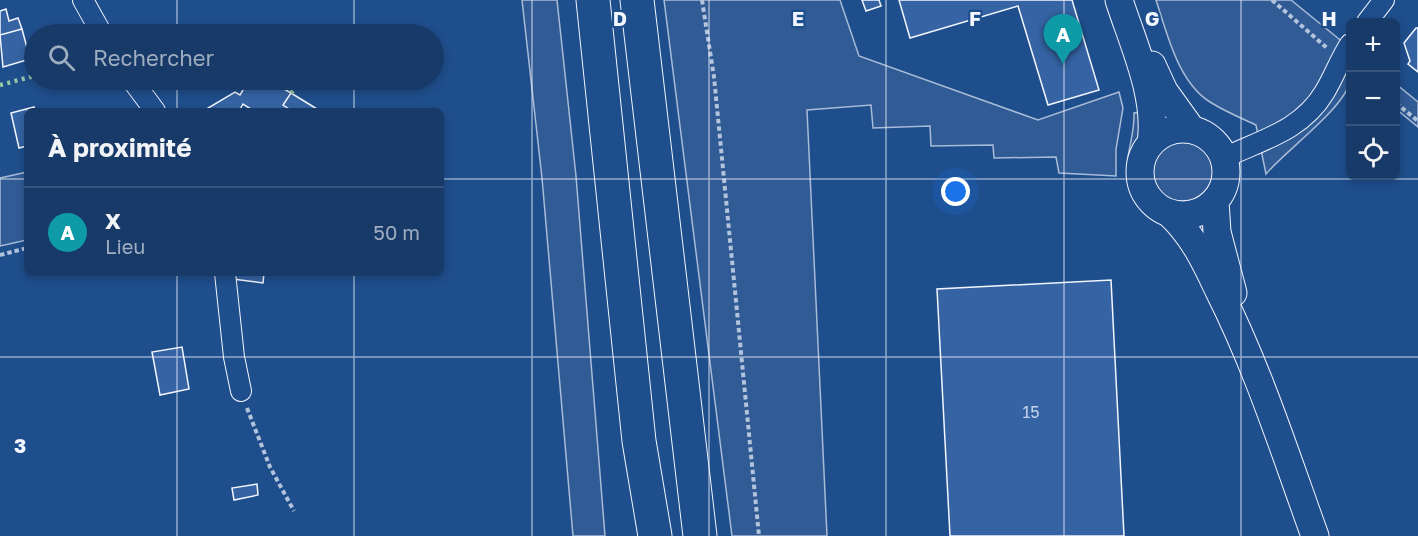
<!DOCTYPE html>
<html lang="fr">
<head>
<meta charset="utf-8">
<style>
  :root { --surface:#173a69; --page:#244571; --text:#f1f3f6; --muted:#9eadc0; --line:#36547d; --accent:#d6ab8b }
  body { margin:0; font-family:"Golos Text",sans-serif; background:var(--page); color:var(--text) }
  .controls { position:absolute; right:18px; top:18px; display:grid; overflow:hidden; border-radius:9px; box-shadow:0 3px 9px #0003 }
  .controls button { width:54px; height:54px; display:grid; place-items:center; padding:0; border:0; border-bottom:2px solid var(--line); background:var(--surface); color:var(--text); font:30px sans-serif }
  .you { position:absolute; left:956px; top:192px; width:21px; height:21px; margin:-15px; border:4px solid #fff; border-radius:50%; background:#1a73e8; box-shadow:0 0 0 9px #1a73e833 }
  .badge { display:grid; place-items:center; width:39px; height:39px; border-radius:50%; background:var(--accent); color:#fff; font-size:20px; font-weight:700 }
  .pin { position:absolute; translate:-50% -50px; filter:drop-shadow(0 2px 3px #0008) }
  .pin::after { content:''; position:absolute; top:32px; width:21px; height:18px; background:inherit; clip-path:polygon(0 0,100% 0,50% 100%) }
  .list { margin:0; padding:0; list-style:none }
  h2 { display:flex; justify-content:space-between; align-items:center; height:78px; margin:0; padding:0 24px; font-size:26px }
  h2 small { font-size:20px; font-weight:400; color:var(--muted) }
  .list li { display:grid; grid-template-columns:39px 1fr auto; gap:18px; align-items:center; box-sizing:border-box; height:90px; padding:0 24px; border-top:2px solid var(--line) }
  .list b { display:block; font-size:22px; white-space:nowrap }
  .list p { margin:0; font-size:20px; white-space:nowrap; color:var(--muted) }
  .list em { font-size:20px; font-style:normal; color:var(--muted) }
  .icon { flex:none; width:33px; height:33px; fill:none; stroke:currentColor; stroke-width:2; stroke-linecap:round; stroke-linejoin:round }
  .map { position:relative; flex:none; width:1418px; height:536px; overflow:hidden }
  .search { position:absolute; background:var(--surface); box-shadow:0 3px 9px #0003; left:24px; top:24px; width:420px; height:66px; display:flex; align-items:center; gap:15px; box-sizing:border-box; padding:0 21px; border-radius:33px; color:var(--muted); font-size:22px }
  .panel { position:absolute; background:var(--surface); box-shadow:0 3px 9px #0003; left:24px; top:108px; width:420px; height:168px; border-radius:9px }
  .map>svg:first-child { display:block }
</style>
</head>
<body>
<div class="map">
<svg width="1418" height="536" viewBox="0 0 1418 536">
  <rect width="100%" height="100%" fill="#1f4e8c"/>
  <path fill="#305b95" stroke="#a8bbd7" stroke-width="1.5" d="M522 0H557L576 176 605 536H573L542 178Z
    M664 0H840L859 56 1038 120 1119 92 1123 108 1116 149V176L1059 173 1056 157 994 158 993 145 931 146 930 126 873 128 871 105 807 110 827 536H732Z
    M1156 0H1291L1350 48C1350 58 1353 71 1350 81 1345 108 1285 151 1266 174L1256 125C1241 118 1224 111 1210 102 1178 82 1167 33 1156 0Z
    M1396 84 1418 102V127L1396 109Z
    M1141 112C1140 125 1134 179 1129 187 1122 158 1135 141 1134 113Z
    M1151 170a31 31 0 1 1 62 0a31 31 0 1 1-62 0Z
    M27 172V240L0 246V178Z"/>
  <path fill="#3563a3" stroke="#f2f6ff" stroke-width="1.5" d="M862 0H879L881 6 866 11Z
    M899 0H1072L1099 90 1048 105 1018 6 910 38Z
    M6 9 9 21 18 18 22 29 0 35V11Z
    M1416 28H1418V72L1408 64 1410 61 1404 43Z
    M22 29 30 59 3 67 0 35Z
    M249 80H269L291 93 283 105 292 111H254L243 104 239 111H203L235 92 240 95Z
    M291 93 317 109 315 111H292L283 105Z
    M34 107 35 111H27V146L19 148 11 113Z
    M234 273H264L263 283 233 279Z
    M1111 280 1124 536H950L937 289Z
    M182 347 189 389 160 395 152 352Z
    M257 484 258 495 234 500 232 488Z"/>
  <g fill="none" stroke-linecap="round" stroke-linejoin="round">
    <defs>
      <path id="street" d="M83 0 102 34
        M1367 22 1384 0
        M132 80 155 111
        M1224 158C1261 140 1301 131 1324 93 1334 77 1340 59 1350 44
        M225 273 234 357 241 391"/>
      <path id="secondary" d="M1119 0C1133 44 1158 96 1151 143
        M1152 65 1164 91 1192 130
        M1140 172a43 43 0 1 1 86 0a43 43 0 1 1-86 0Z
        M1215 201 1217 232 1233 293
        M1169 213C1192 234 1205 261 1218 289 1258 368 1285 453 1315 536"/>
      <path id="highway" d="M593 0 639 441 655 536
        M637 0 700 536"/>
    </defs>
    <use href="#street" stroke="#f2f6ff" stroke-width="22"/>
    <use href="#secondary" stroke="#f2f6ff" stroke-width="29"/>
    <use href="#highway" stroke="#f2f6ff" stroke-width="35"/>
    <path stroke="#b3c4dc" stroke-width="4" stroke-dasharray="4.5 3" stroke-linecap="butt" d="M702 0 714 77 759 536
      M1272 0 1327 48
      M1396 103 1418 121
      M0 255 27 248
      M247 408 270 467 294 511"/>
    <use href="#street" stroke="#1f4e8c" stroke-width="20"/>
    <use href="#secondary" stroke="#1f4e8c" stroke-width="27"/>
    <use href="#highway" stroke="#1f4e8c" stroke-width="33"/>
    <path stroke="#97c8a6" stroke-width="4.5" stroke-dasharray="3 4.5" stroke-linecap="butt" d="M0 85 34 76
      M291 93 302 80"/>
  </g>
  <path fill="none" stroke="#f2f6ff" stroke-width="1.5" stroke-opacity="0.55" d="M177 0V34M354 0V34M532 0V536M709 0V536M886 0V536M1064 0V536M1241 0V536M177 80V111M354 80V111M0 179H27M441 179H1418M177 273V536M354 273V536M0 357H1418"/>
  <g text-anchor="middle" stroke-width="4.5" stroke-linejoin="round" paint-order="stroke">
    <g font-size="16" fill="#c3d1e8">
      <text x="1031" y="418">15</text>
    </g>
  </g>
  <g font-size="20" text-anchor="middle" font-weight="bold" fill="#f2f6ff" stroke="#1f4e8c" stroke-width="4.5" stroke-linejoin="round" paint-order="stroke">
    <text x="620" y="26">D</text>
    <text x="798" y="26">E</text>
    <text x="975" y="26">F</text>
    <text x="1152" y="26">G</text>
    <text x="1329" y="26">H</text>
    <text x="20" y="453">3</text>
  </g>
</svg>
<div class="controls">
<button>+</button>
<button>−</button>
<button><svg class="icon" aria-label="locate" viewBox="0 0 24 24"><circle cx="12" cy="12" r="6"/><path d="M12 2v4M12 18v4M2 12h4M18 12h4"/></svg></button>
</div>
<div class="you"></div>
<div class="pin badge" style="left:1063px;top:64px;background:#0f9aa8">A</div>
<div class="search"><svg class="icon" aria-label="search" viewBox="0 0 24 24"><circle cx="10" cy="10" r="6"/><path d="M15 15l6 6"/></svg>Rechercher</div>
<section class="panel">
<h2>À proximité<small></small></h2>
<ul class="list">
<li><span class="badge" style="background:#0f9aa8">A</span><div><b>X</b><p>Lieu</p></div><em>50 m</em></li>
</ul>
</section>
</div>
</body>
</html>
